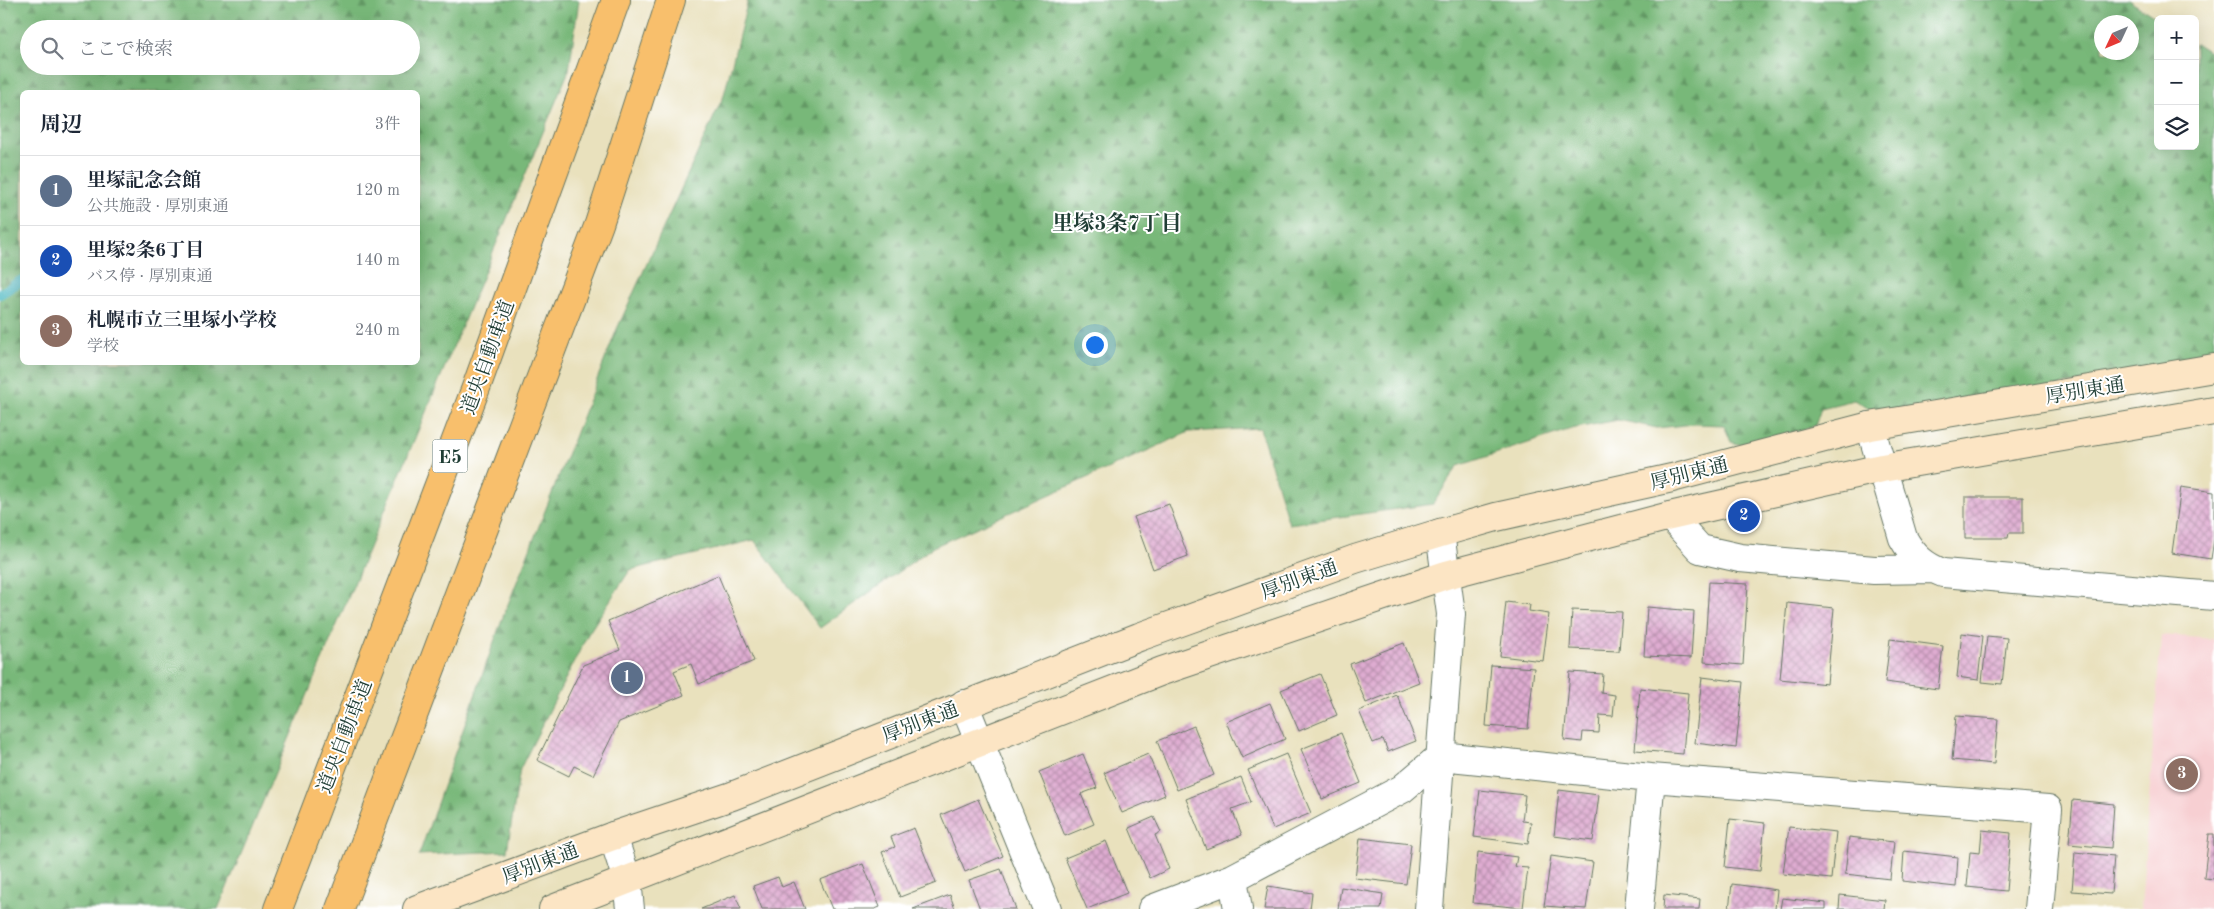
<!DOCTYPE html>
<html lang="ja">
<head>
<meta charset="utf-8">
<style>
  :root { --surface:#fff; --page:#f6f6f7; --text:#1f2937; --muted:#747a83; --line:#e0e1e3; --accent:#d1495b }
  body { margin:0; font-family:"Old Standard TT","Noto Serif JP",serif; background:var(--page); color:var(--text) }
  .controls { position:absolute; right:15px; top:15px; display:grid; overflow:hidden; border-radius:8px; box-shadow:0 5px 20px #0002 }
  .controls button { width:45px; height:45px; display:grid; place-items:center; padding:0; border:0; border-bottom:1px solid var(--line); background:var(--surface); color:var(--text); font:25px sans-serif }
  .compass { position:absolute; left:2094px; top:15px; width:45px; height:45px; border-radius:50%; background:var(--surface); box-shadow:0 5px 20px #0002; rotate:226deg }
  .you { position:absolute; left:1094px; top:344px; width:18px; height:18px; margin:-12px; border:4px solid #fff; border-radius:50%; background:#1a73e8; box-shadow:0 0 0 8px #1a73e833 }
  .badge { display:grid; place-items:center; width:32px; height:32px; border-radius:50%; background:var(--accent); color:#fff; font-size:16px; font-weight:700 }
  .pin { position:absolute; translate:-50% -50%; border:2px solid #fff; box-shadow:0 1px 5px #0006 }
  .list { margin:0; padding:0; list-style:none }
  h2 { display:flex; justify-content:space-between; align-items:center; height:65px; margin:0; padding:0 20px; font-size:21px }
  h2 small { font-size:16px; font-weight:400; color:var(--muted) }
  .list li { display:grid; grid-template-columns:32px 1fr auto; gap:15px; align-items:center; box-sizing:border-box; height:70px; padding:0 20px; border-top:1px solid var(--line) }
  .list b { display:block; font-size:19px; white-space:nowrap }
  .list p { margin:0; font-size:16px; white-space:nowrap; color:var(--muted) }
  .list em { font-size:16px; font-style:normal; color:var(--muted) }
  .icon { flex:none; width:28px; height:28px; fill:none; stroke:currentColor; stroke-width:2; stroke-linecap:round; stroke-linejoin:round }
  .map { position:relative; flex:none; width:2214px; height:909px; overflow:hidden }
  .search { position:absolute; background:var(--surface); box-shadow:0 5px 20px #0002; left:20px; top:20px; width:400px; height:55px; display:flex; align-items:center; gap:12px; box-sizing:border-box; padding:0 18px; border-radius:28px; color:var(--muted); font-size:19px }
  .panel { position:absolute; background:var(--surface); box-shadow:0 5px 20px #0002; left:20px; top:90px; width:400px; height:275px; border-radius:8px }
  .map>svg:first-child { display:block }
</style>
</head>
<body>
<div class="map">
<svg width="2214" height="909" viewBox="0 0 2214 909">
  <defs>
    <pattern id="forest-firs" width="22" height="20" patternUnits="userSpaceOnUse" patternTransform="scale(1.25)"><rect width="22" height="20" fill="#78b879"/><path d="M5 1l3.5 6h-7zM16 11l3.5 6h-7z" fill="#629764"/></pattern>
    <pattern id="building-cross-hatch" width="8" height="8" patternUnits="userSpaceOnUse" patternTransform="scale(1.25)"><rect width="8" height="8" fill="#dfacd1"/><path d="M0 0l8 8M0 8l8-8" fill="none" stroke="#b48daa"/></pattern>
  </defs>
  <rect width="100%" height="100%" fill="#fff"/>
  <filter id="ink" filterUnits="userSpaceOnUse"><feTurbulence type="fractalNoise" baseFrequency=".02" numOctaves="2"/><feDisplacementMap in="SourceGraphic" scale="10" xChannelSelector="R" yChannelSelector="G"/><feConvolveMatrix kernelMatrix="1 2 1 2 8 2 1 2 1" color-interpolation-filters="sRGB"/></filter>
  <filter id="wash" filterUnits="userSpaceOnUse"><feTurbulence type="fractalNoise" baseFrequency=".0096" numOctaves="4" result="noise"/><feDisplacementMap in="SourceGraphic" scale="20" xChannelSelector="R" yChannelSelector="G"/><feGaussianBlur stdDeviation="1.12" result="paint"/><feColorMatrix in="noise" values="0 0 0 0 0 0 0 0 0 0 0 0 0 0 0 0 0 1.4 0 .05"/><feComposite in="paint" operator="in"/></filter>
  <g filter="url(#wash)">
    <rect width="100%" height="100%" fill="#e9e1bd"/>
    <path fill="#f7cfd2" d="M2161 635 2214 639V909H2141Z"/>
    <path fill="url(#forest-firs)" stroke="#4c7a56" fill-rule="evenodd" d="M0 0H579L569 70 218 909H0ZM29 29H411V66H29ZM22 92H418V362H22Z
      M748 0H2128L2158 19V146H2195V43L2214 55V358L1882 418 1868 408 1854 400 1821 408 1815 426 1746 446 1731 442 1724 425 1694 424 1657 428 1618 420 1571 429 1458 466 1433 504 1289 524 1260 428 1189 432 933 547 820 628 754 540 630 570 588 634 520 769 507 851 419 855 501 622 617 329 724 95ZM2102 22H2132V52H2102Z"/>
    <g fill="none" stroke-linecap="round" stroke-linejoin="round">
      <path stroke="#48b7c1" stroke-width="10" d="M0 294 22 280"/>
    </g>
    <g id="blocks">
      <path fill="url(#building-cross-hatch)" d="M2181 487 2214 492V539L2211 559 2172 553Z
        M1965 497H2023V533H2009L2008 538H1965Z
        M1169 504 1188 556 1153 569 1134 517Z
        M718 575 754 661 699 684 691 664 674 671 684 695 619 722 593 775 574 766 569 776 537 760 583 665 620 650 608 621Z
        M1709 582 1748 584 1743 665 1704 662Z
        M1506 602 1530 605 1529 611 1549 614 1543 661 1500 656Z
        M1787 603 1834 608 1827 684 1780 679Z
        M1647 607 1694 611 1691 658 1644 656Z
        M1572 610 1622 612 1619 651 1570 649Z
        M1962 633 1983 636 1978 680 1957 677Z
        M1987 636 2007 638 2002 684 1982 682Z
        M1890 639 1943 646 1938 689 1885 682Z
        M1404 643 1419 682 1366 703 1350 664Z
        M1491 665 1534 668 1528 729 1486 726Z
        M1570 672 1603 674 1601 693 1615 695 1613 716 1600 715 1599 733 1583 732 1582 742 1564 740Z
        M1320 674 1337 715 1299 731 1281 690Z
        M1702 677 1743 682 1736 748 1695 743Z
        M1640 688 1688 693 1683 754 1635 750Z
        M1397 695 1416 741 1388 752 1383 739 1373 743 1359 711Z
        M1270 703 1285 739 1242 758 1226 722Z
        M1956 716 1998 719 1994 764 1952 760Z
        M1194 726 1214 775 1177 790 1157 741Z
        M1341 733 1361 783 1322 799 1301 749Z
        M1083 754 1097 788 1081 794 1094 824 1065 836 1039 772Z
        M1148 754 1165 795 1122 813 1104 773Z
        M1286 754 1311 813 1273 829 1248 770Z
        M1241 777 1251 802 1232 809 1242 835 1206 849 1186 799Z
        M1480 790 1525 795 1522 821 1531 822 1528 844 1474 837Z
        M1559 790 1599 795 1593 841 1554 836Z
        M978 799 1003 856 965 872 941 815Z
        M2073 800 2114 804 2111 848 2069 844Z
        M1154 817 1161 832 1155 835 1169 869 1150 878 1129 828Z
        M1730 819 1765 823 1760 871 1725 867Z
        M1789 827 1836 832 1831 879 1783 874Z
        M914 828 936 883 900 897 882 852 895 847 891 837Z
        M1982 830 2011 833 2006 891 1967 887 1970 852 1980 853Z
        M2209 834H2214V879L2204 878Z
        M1849 837 1894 842 1890 879 1845 874Z
        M1360 838 1411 844 1406 884 1355 878Z
        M1106 841 1127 893 1087 909 1065 858Z
        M1904 851 1958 857 1956 887 1902 881Z
        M1478 852 1517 857 1515 867 1528 868 1523 908 1473 903Z
        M2075 852 2114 856 2111 894 2072 891Z
        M1551 856 1593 862 1586 909 1544 906Z
        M863 864 880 907 875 909H832L820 880Z
        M1001 869 1016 909H980L969 880Z
        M778 877 782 887 794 882 805 909H762L753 886Z
        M1732 884 1777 890 1775 909H1729Z
        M1268 886 1312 893 1310 909H1264Z
        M1341 887 1383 894 1381 909H1338Z
        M735 895 741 909H701Z
        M950 895 955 909H913Z
        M1664 895 1700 899 1699 909H1663Z
        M1840 895 1885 900 1884 909H1839Z
        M1782 898 1826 903V909H1780Z"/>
    </g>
  </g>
  <g filter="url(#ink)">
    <use href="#blocks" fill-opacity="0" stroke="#667664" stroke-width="1"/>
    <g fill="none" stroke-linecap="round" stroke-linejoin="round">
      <defs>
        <path id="street" d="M1870 426 1903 538C1913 556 1924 566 1943 573L2214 596
          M1670 516 1700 549 1740 558 1874 570 1932 569
          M964 704 1047 909
          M613 836 627 880 630 909
          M1233 878 1238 909
          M1152 909 1233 878 1402 789 1441 756 1651 778 2048 809 2039 909
          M1429 909 1451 614 1440 533
          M1639 909 1651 778"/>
        <path id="secondary" d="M417 909 613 836 732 796 1139 637 1355 559 1440 533 1496 517 1672 478 1870 426 2214 368
          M553 909 1162 671 1446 575 1670 516 1882 468 2214 411"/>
        <path id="highway" d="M278 909 477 385 616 0
          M340 909 599 224 671 0"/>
      </defs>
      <use href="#street" stroke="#667664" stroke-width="30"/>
      <use href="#secondary" stroke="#667664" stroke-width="30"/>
      <use href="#highway" stroke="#667664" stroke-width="30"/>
      <use href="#street" stroke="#fff" stroke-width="28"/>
      <use href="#secondary" stroke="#fce5c4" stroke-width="28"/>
      <use href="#highway" stroke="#f8bf6c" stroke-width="28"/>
    </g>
  </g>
  <g text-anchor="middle" stroke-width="4" stroke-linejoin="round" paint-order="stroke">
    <rect fill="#fff" stroke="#627771" stroke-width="1" x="432.5" y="439.5" width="35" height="33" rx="4"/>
    <g font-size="19" font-weight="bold" fill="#1f3d34">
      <text x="450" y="463">E5</text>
    </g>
    <g font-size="20" fill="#1f3d34" stroke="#fff">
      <text transform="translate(487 357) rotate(-70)" y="7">道央自動車道</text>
      <text transform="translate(2085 390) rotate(-9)" y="7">厚別東通</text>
      <text transform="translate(1689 473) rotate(-14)" y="7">厚別東通</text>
      <text transform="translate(1299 579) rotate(-20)" y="7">厚別東通</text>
      <text transform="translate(920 722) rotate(-21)" y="7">厚別東通</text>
      <text transform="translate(344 736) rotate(-69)" y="7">道央自動車道</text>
      <text transform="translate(540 863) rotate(-21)" y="7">厚別東通</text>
    </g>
    <g font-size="21" font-weight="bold" fill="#1f3d34" stroke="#fff">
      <text x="1117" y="230">里塚3条7丁目</text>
    </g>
  </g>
</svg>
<div class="controls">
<button>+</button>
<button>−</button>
<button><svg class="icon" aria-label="layers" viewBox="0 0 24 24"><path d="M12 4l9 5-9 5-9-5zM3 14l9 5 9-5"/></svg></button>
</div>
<svg class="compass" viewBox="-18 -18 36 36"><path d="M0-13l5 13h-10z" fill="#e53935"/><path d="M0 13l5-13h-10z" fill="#747a83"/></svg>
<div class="you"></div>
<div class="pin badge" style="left:627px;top:678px;background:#5c6f8a">1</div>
<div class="pin badge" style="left:1744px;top:516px;background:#1a4fb4">2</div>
<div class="pin badge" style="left:2182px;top:774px;background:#8d6e63">3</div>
<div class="search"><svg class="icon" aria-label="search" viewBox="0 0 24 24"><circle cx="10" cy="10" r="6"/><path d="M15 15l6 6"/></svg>ここで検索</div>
<section class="panel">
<h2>周辺<small>3件</small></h2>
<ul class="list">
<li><span class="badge" style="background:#5c6f8a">1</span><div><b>里塚記念会館</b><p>公共施設 · 厚別東通</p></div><em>120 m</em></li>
<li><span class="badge" style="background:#1a4fb4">2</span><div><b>里塚2条6丁目</b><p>バス停 · 厚別東通</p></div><em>140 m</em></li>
<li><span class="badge" style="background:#8d6e63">3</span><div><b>札幌市立三里塚小学校</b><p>学校</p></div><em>240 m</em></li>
</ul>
</section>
</div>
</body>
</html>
